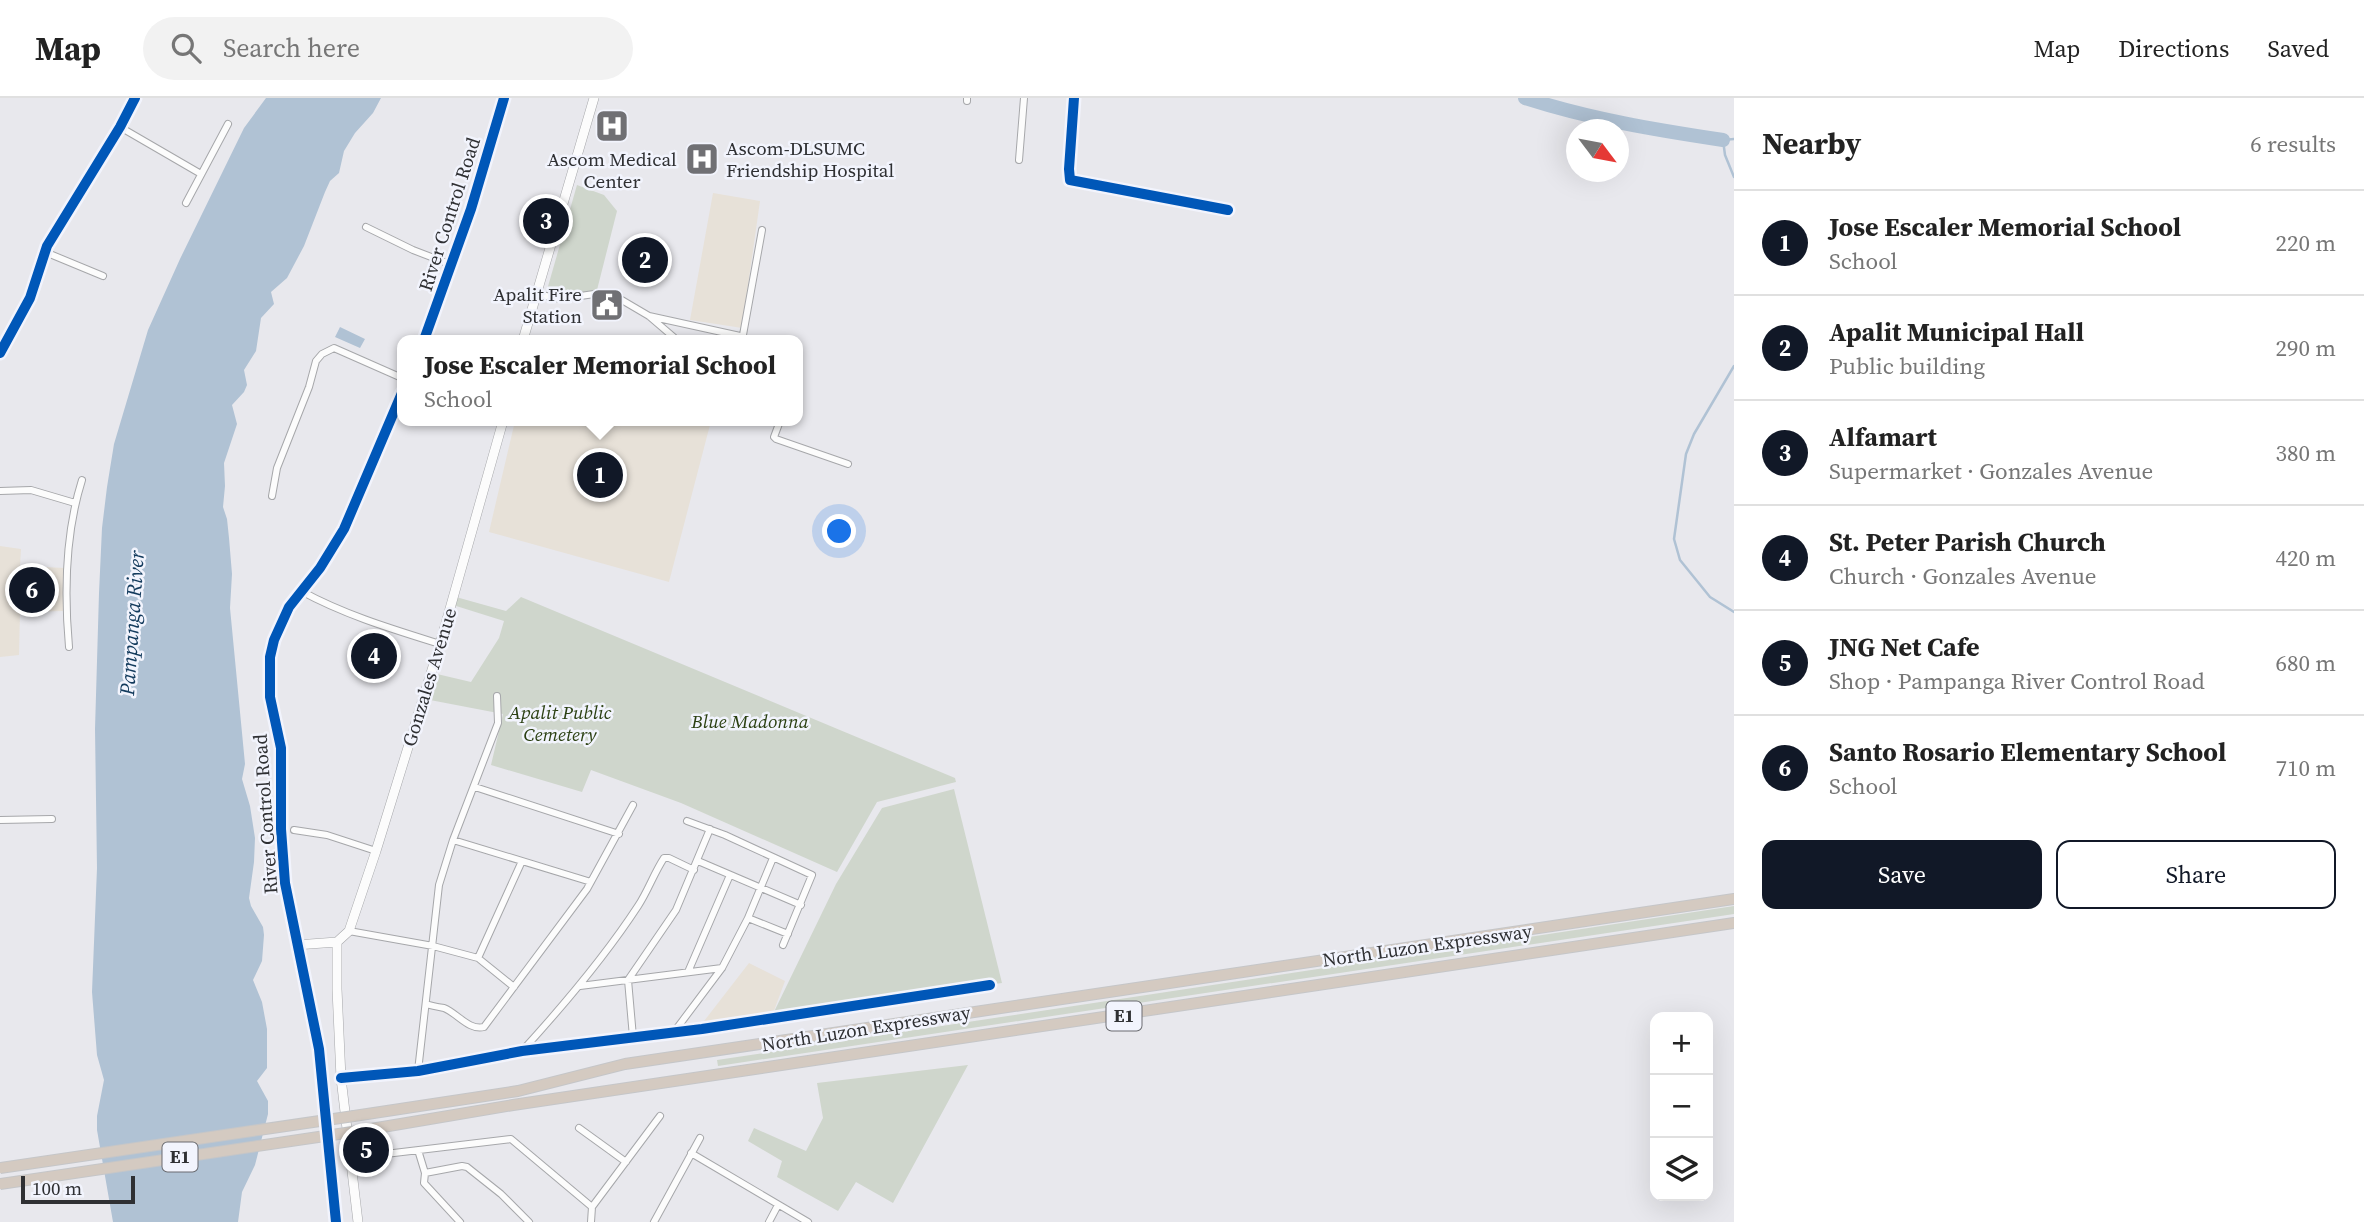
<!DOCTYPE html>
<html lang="en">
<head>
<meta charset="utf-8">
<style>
  :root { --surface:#fff; --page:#f2f2f2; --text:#222; --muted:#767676; --line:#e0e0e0; --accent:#111827 }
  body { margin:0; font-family:"Source Serif 4",serif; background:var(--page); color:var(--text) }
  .controls { position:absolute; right:21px; bottom:21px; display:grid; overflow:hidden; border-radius:14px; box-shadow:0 7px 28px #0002 }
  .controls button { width:63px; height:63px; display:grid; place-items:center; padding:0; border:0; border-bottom:2px solid var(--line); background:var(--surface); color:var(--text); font:35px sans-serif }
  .compass { position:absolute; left:1566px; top:21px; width:63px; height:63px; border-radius:50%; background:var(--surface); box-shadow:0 7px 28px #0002; rotate:122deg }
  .scale { position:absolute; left:21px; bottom:18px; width:114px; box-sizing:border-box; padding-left:7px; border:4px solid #2f3033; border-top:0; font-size:19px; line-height:24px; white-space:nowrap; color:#2f3033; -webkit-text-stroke:5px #f2f4fd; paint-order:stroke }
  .you { position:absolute; left:840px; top:434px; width:24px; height:24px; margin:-18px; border:5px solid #fff; border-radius:50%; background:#1a73e8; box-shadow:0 0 0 10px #1a73e833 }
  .badge { display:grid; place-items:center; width:46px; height:46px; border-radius:50%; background:var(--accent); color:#fff; font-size:23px; font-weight:700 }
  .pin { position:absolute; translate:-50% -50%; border:4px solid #fff; box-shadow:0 2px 7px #0006 }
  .popup { position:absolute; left:397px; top:237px; width:406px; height:91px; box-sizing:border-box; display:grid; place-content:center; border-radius:14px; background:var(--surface); filter:drop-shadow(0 2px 5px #0005); font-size:23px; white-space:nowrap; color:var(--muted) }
  .popup b { font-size:26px; color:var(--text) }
  .popup::after { content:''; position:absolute; left:50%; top:100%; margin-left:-14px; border:14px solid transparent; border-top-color:var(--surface) }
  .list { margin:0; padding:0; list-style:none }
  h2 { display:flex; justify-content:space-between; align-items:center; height:91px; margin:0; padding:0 28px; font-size:30px }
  h2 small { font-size:23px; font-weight:400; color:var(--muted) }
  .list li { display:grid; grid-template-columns:46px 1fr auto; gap:21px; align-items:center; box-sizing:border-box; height:105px; padding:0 28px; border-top:2px solid var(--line) }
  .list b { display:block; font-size:26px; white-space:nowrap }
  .list p { margin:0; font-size:23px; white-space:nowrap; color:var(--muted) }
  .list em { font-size:23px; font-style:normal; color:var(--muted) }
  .actions { display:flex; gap:14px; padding:21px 28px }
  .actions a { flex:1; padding:16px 0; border:2px solid var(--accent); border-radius:14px; text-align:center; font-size:24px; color:var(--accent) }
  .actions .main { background:var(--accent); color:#fff }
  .icon { flex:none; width:38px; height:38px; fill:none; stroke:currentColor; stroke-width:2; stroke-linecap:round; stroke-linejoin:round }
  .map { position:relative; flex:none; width:1734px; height:1124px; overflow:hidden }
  header { display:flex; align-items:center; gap:42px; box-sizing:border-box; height:98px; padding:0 35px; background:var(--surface); border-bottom:2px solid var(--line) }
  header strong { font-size:33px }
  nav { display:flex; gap:38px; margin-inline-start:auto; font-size:24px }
  .search { width:490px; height:63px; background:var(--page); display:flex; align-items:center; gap:18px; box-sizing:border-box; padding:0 24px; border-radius:38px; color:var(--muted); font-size:26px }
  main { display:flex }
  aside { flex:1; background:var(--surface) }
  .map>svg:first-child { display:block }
</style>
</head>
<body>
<header>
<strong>Map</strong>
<div class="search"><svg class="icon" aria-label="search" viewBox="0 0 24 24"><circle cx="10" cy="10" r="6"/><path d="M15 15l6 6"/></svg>Search here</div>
<nav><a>Map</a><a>Directions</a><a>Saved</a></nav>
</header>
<main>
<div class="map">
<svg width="1734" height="1124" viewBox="0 0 1734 1124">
  <rect width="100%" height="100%" fill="#e8e8ed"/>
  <path fill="#e7e1d8" d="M713 95 760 103 742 230 690 222Z
    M515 323H711L669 484 489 434Z
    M0 448 21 451 20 468 65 470 64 513 20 514 19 557 0 559Z
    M749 865 785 883 772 918 701 927Z"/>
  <path fill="#cfd6cc" d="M577 87 604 97 617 113 597 192 569 197 547 192Z
    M456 499 506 513 521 499 955 680 956 684 877 704 837 774 681 705 591 672 582 694 491 667 503 616 430 602 437 576 471 584 499 540 504 523 453 507Z
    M954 691 1002 885 772 918 836 786 882 710Z
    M1734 808V816L718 968 717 962Z
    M968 967 893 1105 856 1084 838 1113 777 1079 782 1063 748 1043 754 1030 806 1053 823 1020 817 985Z"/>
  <path fill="#b0c2d4" d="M266 0H381L373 15 355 35 344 53 339 75 330 83 325 94 304 148 287 180 271 194 274 206 261 220 256 253 244 272 247 287 244 294 232 307 237 326 224 365 225 388 223 409 227 421 229 440 232 476 230 510 245 666 242 681 250 708 255 740 254 764 249 800 251 808 263 829 264 837 262 863 253 882 262 904 267 931V970L257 983 268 1003V1016L255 1067 242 1094 238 1124H113L97 1032V1018L104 982 97 957 92 894 97 770 95 631 99 495 102 430 107 389 114 346 148 232 180 161 244 30Z
    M340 229 365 241 360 250 335 239Z"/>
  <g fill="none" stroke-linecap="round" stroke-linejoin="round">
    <path stroke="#b0c2d4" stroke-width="2.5" d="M1734 41 1723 42 1725 57 1734 79
      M1734 268 1694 336 1686 356 1674 441 1680 462 1710 499 1734 514"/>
    <path stroke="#b0c2d4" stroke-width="14" d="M1525 0C1590 21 1656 32 1723 42"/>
    <defs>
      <path id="street" d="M967 0V3
        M1074 0 1069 71 1070 82 1228 112
        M120 29 201 76
        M1019 62 1024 0
        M186 105 228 26
        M366 129 413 152 452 167
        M45 154 103 178
        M537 196 560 201 601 195 615 198 649 218 677 242
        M649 218 740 238 743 237 762 132
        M780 323 774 339 776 341 848 366
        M0 393 31 392 75 405
        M272 398 277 370 309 289 316 263 322 256 334 250 402 280
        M301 493C345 517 392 531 440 546
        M69 549C64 493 65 436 82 382
        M475 689 619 736
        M0 722 52 721
        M687 723 725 737 812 777 783 847
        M294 732 327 737 376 753
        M453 742 591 784
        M698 763 801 807
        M748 820 788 836
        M349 833 433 848 478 860 514 889
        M478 860 522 763
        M688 874 730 777
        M580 888 722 870
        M426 906C432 908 438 909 444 910 457 915 469 933 484 929L587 791 633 707
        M674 934 722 870 748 820 773 760
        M633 939 628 882 676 812 710 731
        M522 953C564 907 604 860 638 808 648 793 654 775 664 760H669L694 772
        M418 973 439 787 453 742 498 625 497 598
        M341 980 418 973 522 953 702 931 990 887
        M579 1030 626 1064
        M418 1052 425 1075
        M691 1055 808 1124
        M352 1060 511 1041 592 1109 591 1124
        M592 1109 660 1018
        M460 1124 424 1085 425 1075 462 1068 467 1069 501 1096 529 1124
        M654 1124 700 1040
        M769 1124 778 1107"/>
      <path id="secondary" d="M424 242 471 111 504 0
        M523 242 594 0
        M0 255 30 200 47 148 120 29 135 0
        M296 847 337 844
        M336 1124 319 951 285 785 281 731V650L270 599V559L274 542 289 509 320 470 344 431 402 295
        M358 1124 341 980 337 891V844L349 833 376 753 440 546 503 323"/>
      <path id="highway" d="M354 1018 518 993 625 966 1734 801
        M359 1033 513 1007 1734 825"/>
    </defs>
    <use href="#street" stroke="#a6a7aa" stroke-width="8"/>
    <use href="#secondary" stroke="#a6a7aa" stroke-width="10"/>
    <use href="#highway" stroke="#c5c6c8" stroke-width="12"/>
    <use href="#street" stroke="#fcfcfc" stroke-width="6"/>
    <use href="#secondary" stroke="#fcfcfc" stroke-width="9"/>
    <use href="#highway" stroke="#d4cac1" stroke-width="10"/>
    <defs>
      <path id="highway-bridge" d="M0 1070 354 1018
        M0 1086 359 1033"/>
    </defs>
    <use href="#highway-bridge" stroke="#c5c6c8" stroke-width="12" stroke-linecap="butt"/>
    <use href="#highway-bridge" stroke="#d4cac1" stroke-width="10"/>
    <defs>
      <path id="cycleway" d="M1074 0 1069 71 1070 82 1228 112
        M424 242 471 111 504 0
        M0 255 30 200 47 148 120 29 135 0
        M341 980 418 973 522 953 702 931 990 887
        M336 1124 319 951 285 785 281 731V650L270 599V559L274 542 289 509 320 470 344 431 402 295"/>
    </defs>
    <use href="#cycleway" stroke="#f2f4fd" stroke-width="15"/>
    <use href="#cycleway" stroke="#0057b8" stroke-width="10"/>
  </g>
  <defs>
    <symbol id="hospital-square" viewBox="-11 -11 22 22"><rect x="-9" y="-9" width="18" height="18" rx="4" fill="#707074" stroke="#f2f4fd"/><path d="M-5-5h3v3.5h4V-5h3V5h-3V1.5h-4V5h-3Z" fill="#fff"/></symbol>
    <symbol id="civic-square" viewBox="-11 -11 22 22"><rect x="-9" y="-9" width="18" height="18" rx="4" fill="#707074" stroke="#f2f4fd"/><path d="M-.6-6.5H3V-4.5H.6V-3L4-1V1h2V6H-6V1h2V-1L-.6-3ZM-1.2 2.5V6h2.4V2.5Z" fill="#fff"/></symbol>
  </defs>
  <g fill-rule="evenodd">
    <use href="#hospital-square" x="593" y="9" width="38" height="38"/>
    <use href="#hospital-square" x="683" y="42" width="38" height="38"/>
    <use href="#civic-square" x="588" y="188" width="38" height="38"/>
  </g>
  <g text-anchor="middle" stroke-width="5" stroke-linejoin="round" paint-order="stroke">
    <g fill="#f2f4fd" stroke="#6a6b70" stroke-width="2">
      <rect x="1106.5" y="903.5" width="35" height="29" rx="5"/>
      <rect x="162.5" y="1044.5" width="35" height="29" rx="5"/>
    </g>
    <g font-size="18" font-weight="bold" fill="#2f3033">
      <text x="1124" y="924">E1</text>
      <text x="180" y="1065">E1</text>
    </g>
    <g font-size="19" fill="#2f3033" stroke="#f2f4fd" text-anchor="start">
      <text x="726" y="57">Ascom-DLSUMC<tspan x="726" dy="22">Friendship Hospital</tspan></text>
      <text x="612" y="68" text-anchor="middle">Ascom Medical<tspan x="612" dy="22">Center</tspan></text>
      <text x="582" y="203" text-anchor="end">Apalit Fire<tspan x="582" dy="22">Station</tspan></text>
    </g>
    <g font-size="19" fill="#2f3033" stroke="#f2f4fd">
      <text transform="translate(449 116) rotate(-72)" y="7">River Control Road</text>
      <text transform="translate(429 579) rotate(-73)" y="7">Gonzales Avenue</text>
      <text transform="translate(265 716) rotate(-94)" y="7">River Control Road</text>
      <text transform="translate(1427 847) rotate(-8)" y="7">North Luzon Expressway</text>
      <text transform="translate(866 930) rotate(-9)" y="7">North Luzon Expressway</text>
    </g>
    <g font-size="19" font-style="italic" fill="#2b4012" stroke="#f2f4fd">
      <text x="560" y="621">Apalit Public<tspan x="560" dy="22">Cemetery</tspan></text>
      <text x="750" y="630">Blue Madonna</text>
    </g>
    <g font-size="21" font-style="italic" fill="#123a5c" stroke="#f2f4fd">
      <text transform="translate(132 525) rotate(-86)" y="7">Pampanga River</text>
    </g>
  </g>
</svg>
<div class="controls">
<button>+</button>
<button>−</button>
<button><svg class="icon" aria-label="layers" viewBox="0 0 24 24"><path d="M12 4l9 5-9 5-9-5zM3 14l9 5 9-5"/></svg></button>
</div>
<svg class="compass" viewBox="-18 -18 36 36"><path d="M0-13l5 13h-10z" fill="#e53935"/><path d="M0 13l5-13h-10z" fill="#767676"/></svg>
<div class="scale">100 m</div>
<div class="you"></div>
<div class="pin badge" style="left:600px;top:377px">1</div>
<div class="popup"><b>Jose Escaler Memorial School</b>School</div>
<div class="pin badge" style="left:645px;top:162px">2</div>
<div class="pin badge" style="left:546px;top:123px">3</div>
<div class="pin badge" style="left:374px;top:558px">4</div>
<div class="pin badge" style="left:366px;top:1052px">5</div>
<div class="pin badge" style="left:32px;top:492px">6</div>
</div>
<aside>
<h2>Nearby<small>6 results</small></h2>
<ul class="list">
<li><span class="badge">1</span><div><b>Jose Escaler Memorial School</b><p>School</p></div><em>220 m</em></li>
<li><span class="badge">2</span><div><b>Apalit Municipal Hall</b><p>Public building</p></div><em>290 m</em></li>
<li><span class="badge">3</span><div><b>Alfamart</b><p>Supermarket · Gonzales Avenue</p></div><em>380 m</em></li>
<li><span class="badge">4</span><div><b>St. Peter Parish Church</b><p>Church · Gonzales Avenue</p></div><em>420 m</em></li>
<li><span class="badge">5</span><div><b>JNG Net Cafe</b><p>Shop · Pampanga River Control Road</p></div><em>680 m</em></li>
<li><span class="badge">6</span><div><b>Santo Rosario Elementary School</b><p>School</p></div><em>710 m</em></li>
</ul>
<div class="actions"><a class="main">Save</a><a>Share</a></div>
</aside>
</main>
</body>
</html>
